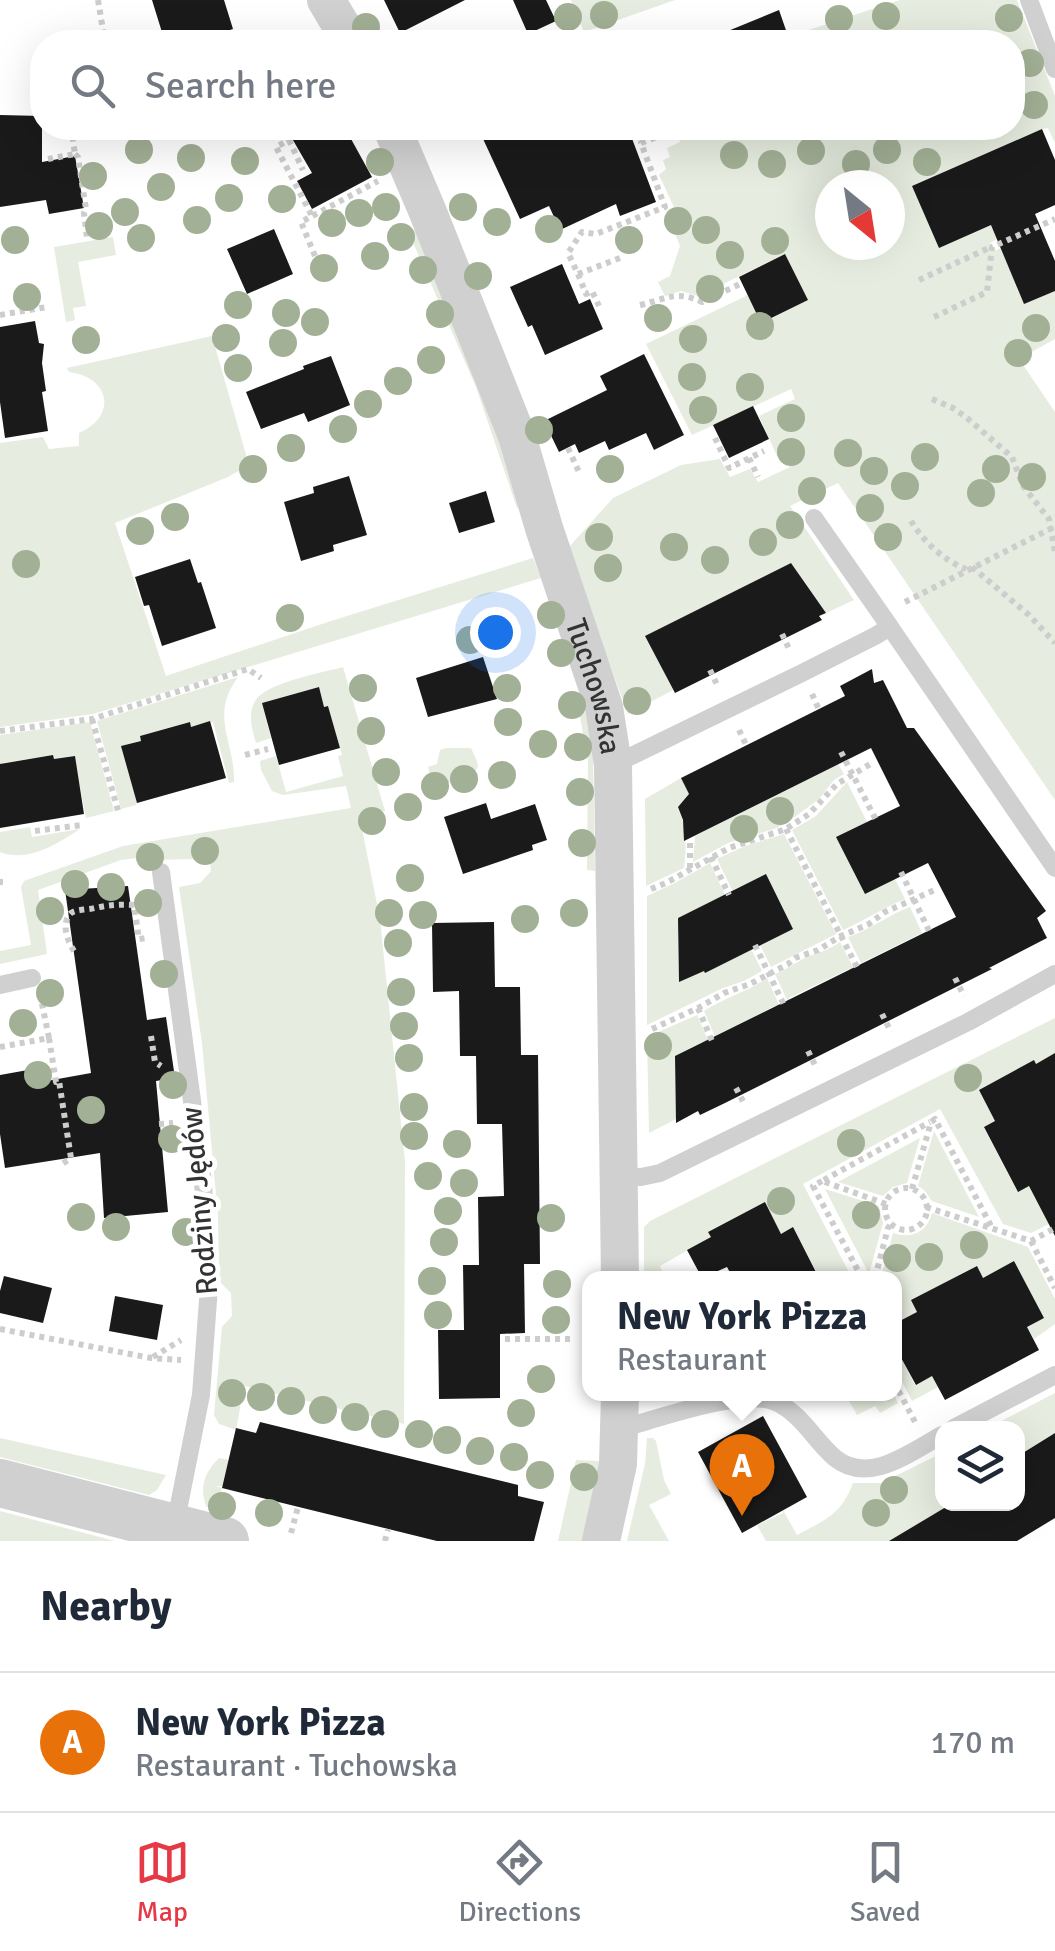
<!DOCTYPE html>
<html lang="en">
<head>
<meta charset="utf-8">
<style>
  :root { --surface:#fff; --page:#f6f6f7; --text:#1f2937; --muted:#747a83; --line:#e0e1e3; --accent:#e63946 }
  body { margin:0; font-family:Signika,sans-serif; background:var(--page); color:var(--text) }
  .controls { position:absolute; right:30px; bottom:30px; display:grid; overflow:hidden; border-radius:20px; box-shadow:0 10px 40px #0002 }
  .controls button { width:90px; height:90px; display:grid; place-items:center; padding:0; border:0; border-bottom:2px solid var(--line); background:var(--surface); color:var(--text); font:50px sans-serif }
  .compass { position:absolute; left:815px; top:170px; width:90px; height:90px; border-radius:50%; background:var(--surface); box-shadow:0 10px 40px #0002; rotate:150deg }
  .you { position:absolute; left:495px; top:632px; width:35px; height:35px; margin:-25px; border:8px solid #fff; border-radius:50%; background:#1a73e8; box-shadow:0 0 0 15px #1a73e833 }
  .badge { display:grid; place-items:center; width:65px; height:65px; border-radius:50%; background:var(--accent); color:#fff; font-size:32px; font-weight:700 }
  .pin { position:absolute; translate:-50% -82px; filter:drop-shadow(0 2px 5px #0008) }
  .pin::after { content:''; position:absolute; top:52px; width:35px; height:30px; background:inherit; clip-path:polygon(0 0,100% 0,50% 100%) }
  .popup { position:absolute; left:582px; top:1271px; width:320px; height:130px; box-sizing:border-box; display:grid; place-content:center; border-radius:20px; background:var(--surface); filter:drop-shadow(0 2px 8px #0005); font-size:32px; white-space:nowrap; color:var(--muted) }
  .popup b { font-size:38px; color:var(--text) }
  .popup::after { content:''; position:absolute; left:50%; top:100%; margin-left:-20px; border:20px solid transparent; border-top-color:var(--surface) }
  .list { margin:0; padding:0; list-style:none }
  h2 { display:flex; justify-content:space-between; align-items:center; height:130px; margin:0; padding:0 40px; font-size:42px }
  h2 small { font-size:32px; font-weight:400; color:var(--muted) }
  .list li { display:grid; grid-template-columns:65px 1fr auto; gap:30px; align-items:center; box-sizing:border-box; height:140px; padding:0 40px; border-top:2px solid var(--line) }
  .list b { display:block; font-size:38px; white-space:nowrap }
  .list p { margin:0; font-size:32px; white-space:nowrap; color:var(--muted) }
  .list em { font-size:32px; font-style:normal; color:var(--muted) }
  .icon { flex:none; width:55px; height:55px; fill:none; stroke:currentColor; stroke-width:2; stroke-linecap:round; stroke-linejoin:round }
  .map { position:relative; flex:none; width:1055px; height:1541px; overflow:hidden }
  .search { position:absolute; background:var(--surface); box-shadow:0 10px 40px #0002; left:30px; right:30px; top:30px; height:110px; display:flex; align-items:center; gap:25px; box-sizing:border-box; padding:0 35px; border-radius:40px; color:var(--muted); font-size:38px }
  .sheet { height:270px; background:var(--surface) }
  nav { display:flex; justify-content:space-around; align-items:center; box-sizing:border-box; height:140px; border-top:2px solid var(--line); background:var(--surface); font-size:28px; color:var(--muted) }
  nav a { display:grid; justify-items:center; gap:5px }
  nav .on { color:var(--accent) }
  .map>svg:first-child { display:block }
</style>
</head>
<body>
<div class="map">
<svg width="1055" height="1541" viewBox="0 0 1055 1541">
  <rect width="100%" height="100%" fill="#fff"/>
  <path fill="#e6ecdf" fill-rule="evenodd" d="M571 0H675L584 32Z
    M900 0H1017L1055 96V143L1048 128 1042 129 912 186 981 196 999 238 990 243 994 251 1001 248 1024 303 1055 291V339L1019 359 1055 412V800L838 483 790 506 854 600 826 613 791 563 646 636 673 690 628 714 587 603 570 546 613 498 681 465 720 459 730 477 750 469 758 482 790 467 784 453 777 456 759 416 795 399 791 389 692 435 646 344 748 295 807 300 785 254 698 296 681 291 665 296 658 282 670 276 680 246 666 211 674 207 659 175 666 169 663 160 670 157 667 148 680 142 675 128H1012V42H772ZM830 185H890V245H830Z
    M413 229 417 232 472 356 520 505 517 508 476 387 408 231Z
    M113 237 116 255 78 262 86 306 73 308 75 320 66 322 54 247Z
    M212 336 249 465 228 477 115 523 166 676 331 621 533 558 541 578 93 714 0 727V443L43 437 49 449 79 446V433C118 416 110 377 69 372L67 368Z
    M343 667 385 811 360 819 380 919 405 1162 404 1424 244 1386 236 1430 219 1424 214 1415 222 1327 232 1316 231 1293 219 1281 218 1216 202 1043 179 887 200 883 211 871 210 862 198 859 146 860 145 857 121 860 38 890 47 954 0 964V951L31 945 21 887 24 881 123 846 351 808 346 786 283 795 272 791 261 770 260 761 276 756 286 792 343 776 338 756 342 755 328 706 324 707 318 687 262 703 271 738 256 743C252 729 248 716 254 703 262 683 322 673 343 667Z
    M238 677C209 716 235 741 234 782L229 783 213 722 191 727 189 722 140 736 141 741 122 746 137 803 136 805 121 809 97 721Z
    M577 700 584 704 593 751 595 871 587 870 588 761Z
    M90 722 114 811 86 818 74 756 54 759 53 755 3 763 0 768V735Z
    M446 748H471L477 761 478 767 470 777 433 786 428 767 437 764 440 750Z
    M838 764 844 774 834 780 819 799 792 819 777 828 728 843 693 862 695 836Z
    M681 778 692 800 681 804 678 807C686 826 687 848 684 868L646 886 645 799Z
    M847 782 867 822 837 838 865 894 895 879 905 899C883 908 865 920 843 930L792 830 816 816Z
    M30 827 32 837 80 829C57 844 28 863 0 852V832Z
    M784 834 836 934 771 967 759 943 762 945 792 929 765 875 735 889 733 892 717 859 745 846Z
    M710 863 726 897H721L677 918 689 943 678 933 679 981 750 947 762 971 744 981 723 988 647 1025V896L675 883Z
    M910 907 922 933 863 962 865 966 863 967 848 937C870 930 888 915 910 907Z
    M840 942 855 971 852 972 849 969 789 998 788 1002 775 974C786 970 796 962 807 957 819 952 829 950 840 942Z
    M767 978 780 1007 777 1008 775 1006 717 1035 716 1039 704 1011C724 998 747 992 767 978Z
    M697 1015 709 1042 704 1045 702 1042 675 1056 676 1119 649 1133 647 1037Z
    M1055 1018V1053L1036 1064 1034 1060 979 1090 995 1121 984 1128 1017 1191 1029 1186 1055 1221 1031 1233 1003 1224 940 1109 803 1184 852 1278H820L793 1228 781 1234 765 1202 709 1231 711 1237 660 1266 665 1278H644V1227L650 1221Z
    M934 1131 979 1217 932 1201 924 1190 918 1186Z
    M920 1138 907 1183 893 1187 883 1196 838 1182Z
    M825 1189 879 1206 883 1223 869 1274Z
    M932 1213 1028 1247 1055 1299V1324L1034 1339 1027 1327 1043 1318 1014 1261 983 1278 976 1266 912 1300 917 1312 895 1324 894 1278H881L893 1233C911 1239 927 1233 932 1213Z
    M894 1345 915 1385 932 1376 938 1387 912 1401 895 1368Z
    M1055 1393V1433L1018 1456V1428H988Z
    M845 1394H894L898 1403 880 1413 875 1406 857 1415Z
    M0 1438 166 1475 157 1490 149 1495 0 1457Z
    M647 1438H653L656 1441 664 1480 671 1494 649 1505 669 1541H627L645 1464Z
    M942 1453V1504H951L889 1541H766L757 1525 783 1513V1510L797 1535C825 1520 841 1515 853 1483H881Z
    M219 1458 229 1460 222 1486H216L222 1488 216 1513 206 1506C199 1486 205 1472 219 1458Z
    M576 1460 599 1461 583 1541H558Z
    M0 1511 115 1541H0Z"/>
  <path fill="#1a1a1a" d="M152 0H224L233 29 193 42H165Z
    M384 0H465L400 33Z
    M513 0H546L556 21 528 34Z
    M779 10 788 36 769 42H701Z
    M0 115 42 116V162L75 156 84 208 49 214 46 200 0 207Z
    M286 128H345L372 177 312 209 297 181 312 173Z
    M478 128H628L656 202 620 216 616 204 560 230 549 206 520 219Z
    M1042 129 1055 160V205L1035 214 1055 261V291L1024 304 991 225 939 248 912 186Z
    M274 229 293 274 247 294 227 249Z
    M785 254 808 300 761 323 739 277Z
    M562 264 579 304 590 299 603 329 545 355 532 325 528 327 510 287Z
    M35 321 39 343 44 344 42 363 46 391 42 392 48 431 5 438 0 402V327Z
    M644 354 684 435 654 450 646 433 609 450 605 441 579 453 575 444 559 452 544 421 607 390 600 376Z
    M331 356 350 405 308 422 304 413 261 429 246 392 304 369 303 366Z
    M753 406 769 439 729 458 713 425Z
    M349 476 367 535 333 545 334 551 301 561 284 502 314 493 313 487Z
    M486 491 495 522 459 533 449 503Z
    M190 559 198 583 201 582 216 628 162 646 149 605 144 606 135 577Z
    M791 563 826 613 819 616 822 620 675 693 645 636Z
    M483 657 497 699 428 717 416 678Z
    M872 669 874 683 883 680 907 728H914L1046 911 1037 918 1047 938 989 968 992 969 725 1103 700 1115 698 1111 676 1123 675 1056 956 917 928 863 865 894 836 837 900 806 871 748 684 841 683 820 678 807 689 794 681 778 845 696 840 686Z
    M319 687 324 707 328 706 340 748 279 765 262 703Z
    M210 721 226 778 137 803 121 746 141 741 140 736 190 722 191 727Z
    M53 755 54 759 75 756 84 814 0 828V764Z
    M486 803 491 819 535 804 547 840 532 845 533 850 463 874 444 817Z
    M766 874 793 929 705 973 704 971 679 982 678 918Z
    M128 886 147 1020 166 1017 175 1078 156 1081 168 1212 104 1218 100 1153 5 1168 0 1134V1075L28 1070 30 1084 91 1073 65 890Z
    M494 922 495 987H520L521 1055H538L540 1264H524L525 1333 500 1334V1398L439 1399 438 1330H464L463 1265H479L478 1197 504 1196 502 1124H477L476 1056H460L459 991 433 992 432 923Z
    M1055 1053V1236L1029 1186 1018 1192 984 1127 995 1121 979 1090 1034 1060 1036 1064Z
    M765 1202 781 1234 793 1227 819 1278H733L727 1267 702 1278 687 1250 711 1237 708 1232Z
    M1014 1261 1044 1318 1027 1327 1039 1350 945 1400 932 1376 916 1385 894 1345V1324L917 1312 911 1300 977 1266 983 1278Z
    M4 1276 52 1288 43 1323 0 1313V1291Z
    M115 1296 163 1305 157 1340 109 1331Z
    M763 1416 807 1497 742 1533 698 1452Z
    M260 1422 518 1485V1496L544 1502 534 1541H437L222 1488 236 1428 256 1433Z
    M1055 1433V1518L1017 1541H889L951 1504H1018V1456Z"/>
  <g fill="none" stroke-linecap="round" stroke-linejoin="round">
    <path stroke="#cdcdcd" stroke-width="6" stroke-dasharray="5 5" stroke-linecap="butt" d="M98 0 105 42
      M282 128 289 140 276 147 312 216
      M289 140 303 170
      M75 154 78 157 86 209 84 213 87 238
      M48 159 75 154 71 128
      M315 256 301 222 378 181
      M620 258 578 274 568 253 582 232 596 234 665 207 641 143 670 132
      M578 274 586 294 592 291 599 306
      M919 280 991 247
      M640 305C666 299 677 290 702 302L742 283
      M0 315 47 307
      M934 317 987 292 992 247 1055 219
      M932 399 953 408 967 418 1012 457 1023 486 1049 519 1055 552
      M715 438 729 468 764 451
      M568 448 579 472
      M749 458 758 477
      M911 521C923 541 944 561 966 569
      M972 567 1029 615 1055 643
      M905 602 1054 527
      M782 634 790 651
      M710 670 718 687
      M812 694 820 712
      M92 719 119 814
      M739 730 747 747
      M0 731 92 719 248 669 261 678
      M841 752 876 820
      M245 755 268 749
      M786 829 858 969
      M35 831 82 825
      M711 857 729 895
      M690 868V839
      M901 872 930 933
      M0 882H3
      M651 889 666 883 729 848 786 829 809 814 837 784 872 763
      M755 945 784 1005
      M74 951C68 942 60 923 71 913 77 909 87 910 95 908 108 905 121 904 134 905L139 939 146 938
      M955 978 964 996
      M698 1008 712 1041
      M882 1014 891 1032
      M652 1029 698 1008 724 993 750 984 788 964 795 958 818 950 841 936 869 924 885 912 937 889
      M151 1036 155 1062 161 1066
      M49 1038 56 1082 59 1081 71 1158 62 1164
      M0 1047 49 1038 41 999
      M808 1051 817 1069
      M736 1088 745 1105
      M159 1124 173 1123
      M822 1181 813 1186 862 1278
      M885 1209a21 21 0 1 1 42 0a21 21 0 1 1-42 0Z
      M912 1189 931 1122 935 1119 992 1228
      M886 1204 822 1181 930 1122
      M926 1207 1031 1241 1055 1228
      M1031 1241 1055 1288
      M875 1278 888 1228 891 1224
      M0 1329 151 1358 181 1360
      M505 1339H572
      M153 1357 181 1340
      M894 1382 915 1422
      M291 1533 298 1507
      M385 1541 388 1529"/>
    <path stroke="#d0d0d0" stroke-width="18" d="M1029 0 1055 69
      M814 518 890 627
      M613 765 802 673 875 636 890 627 1055 868
      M161 872 203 1182 209 1287 201 1395 175 1525
      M0 985 32 978
      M619 1176 641 1177 660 1173 968 1022 1055 974
      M954 1428 1055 1375
      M620 1429C660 1418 725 1394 765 1399 780 1401 794 1413 804 1424 814 1435 824 1449 835 1458 869 1486 912 1451 942 1435"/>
    <g stroke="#d0d0d0" stroke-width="38">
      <path d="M326 0 351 42"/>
      <path id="s1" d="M392 128 427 210 517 436 544 528 604 707 613 765 620 1278"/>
      <path d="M601 1541 618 1464 620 1394"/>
    </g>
    <path stroke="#d0d0d0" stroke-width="48" d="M0 1483 225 1541"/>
  </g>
  <g fill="#a2b095">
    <circle cx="604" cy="15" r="14"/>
    <circle cx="886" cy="16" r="14"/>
    <circle cx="568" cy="17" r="14"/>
    <circle cx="1009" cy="18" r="14"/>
    <circle cx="839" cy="19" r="14"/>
    <circle cx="366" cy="27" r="14"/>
    <circle cx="1030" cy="63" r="14"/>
    <circle cx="1034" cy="105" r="14"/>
    <circle cx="139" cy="150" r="14"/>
    <circle cx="887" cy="150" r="14"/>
    <circle cx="811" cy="151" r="14"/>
    <circle cx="734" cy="155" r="14"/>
    <circle cx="191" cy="158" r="14"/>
    <circle cx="245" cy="161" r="14"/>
    <circle cx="380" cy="162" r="14"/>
    <circle cx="927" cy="162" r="14"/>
    <circle cx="772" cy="164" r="14"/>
    <circle cx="856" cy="164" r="14"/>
    <circle cx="93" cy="176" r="14"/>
    <circle cx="161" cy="187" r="14"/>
    <circle cx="229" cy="198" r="14"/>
    <circle cx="282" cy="199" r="14"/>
    <circle cx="386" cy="207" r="14"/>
    <circle cx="463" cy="207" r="14"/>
    <circle cx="125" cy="212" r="14"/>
    <circle cx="359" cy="213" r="14"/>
    <circle cx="197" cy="220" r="14"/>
    <circle cx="678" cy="221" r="14"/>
    <circle cx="497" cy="222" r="14"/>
    <circle cx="332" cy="223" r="14"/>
    <circle cx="99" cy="226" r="14"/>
    <circle cx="549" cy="229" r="14"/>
    <circle cx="706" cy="230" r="14"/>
    <circle cx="401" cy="237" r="14"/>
    <circle cx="141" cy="238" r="14"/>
    <circle cx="15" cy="240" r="14"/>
    <circle cx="629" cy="240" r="14"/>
    <circle cx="775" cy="241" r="14"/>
    <circle cx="730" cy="255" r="14"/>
    <circle cx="375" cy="256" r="14"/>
    <circle cx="324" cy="268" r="14"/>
    <circle cx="423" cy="270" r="14"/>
    <circle cx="478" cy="276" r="14"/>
    <circle cx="710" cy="289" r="14"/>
    <circle cx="27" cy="297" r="14"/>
    <circle cx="238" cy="305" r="14"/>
    <circle cx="286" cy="313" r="14"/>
    <circle cx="440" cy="314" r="14"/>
    <circle cx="658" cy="318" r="14"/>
    <circle cx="315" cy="322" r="14"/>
    <circle cx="760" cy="326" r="14"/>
    <circle cx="1036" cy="328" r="14"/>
    <circle cx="226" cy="338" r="14"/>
    <circle cx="693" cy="339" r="14"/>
    <circle cx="86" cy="340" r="14"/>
    <circle cx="283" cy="343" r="14"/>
    <circle cx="1018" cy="353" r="14"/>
    <circle cx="431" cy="360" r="14"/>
    <circle cx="238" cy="368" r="14"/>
    <circle cx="692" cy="377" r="14"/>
    <circle cx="398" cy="381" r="14"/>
    <circle cx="750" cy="387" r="14"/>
    <circle cx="368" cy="404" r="14"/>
    <circle cx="703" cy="410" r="14"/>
    <circle cx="791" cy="418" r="14"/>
    <circle cx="343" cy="429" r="14"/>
    <circle cx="539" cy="430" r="14"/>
    <circle cx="291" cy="448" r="14"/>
    <circle cx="791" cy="452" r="14"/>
    <circle cx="848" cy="453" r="14"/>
    <circle cx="925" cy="457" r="14"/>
    <circle cx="253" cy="469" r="14"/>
    <circle cx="610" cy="469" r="14"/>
    <circle cx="996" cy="469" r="14"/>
    <circle cx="874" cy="471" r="14"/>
    <circle cx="1032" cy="477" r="14"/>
    <circle cx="905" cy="486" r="14"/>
    <circle cx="812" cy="491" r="14"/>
    <circle cx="981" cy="493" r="14"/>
    <circle cx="870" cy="508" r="14"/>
    <circle cx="175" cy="517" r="14"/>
    <circle cx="790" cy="525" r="14"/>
    <circle cx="140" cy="531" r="14"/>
    <circle cx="599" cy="537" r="14"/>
    <circle cx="888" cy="537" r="14"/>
    <circle cx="763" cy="542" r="14"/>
    <circle cx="674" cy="547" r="14"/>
    <circle cx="715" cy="560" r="14"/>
    <circle cx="26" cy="564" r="14"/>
    <circle cx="608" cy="568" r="14"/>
    <circle cx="551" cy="615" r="14"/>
    <circle cx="290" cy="618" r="14"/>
    <circle cx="506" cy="628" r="14"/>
    <circle cx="470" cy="640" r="14"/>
    <circle cx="561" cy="653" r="14"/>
    <circle cx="363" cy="688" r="14"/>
    <circle cx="507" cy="688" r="14"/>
    <circle cx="637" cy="701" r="14"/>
    <circle cx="572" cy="705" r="14"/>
    <circle cx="508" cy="722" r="14"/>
    <circle cx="371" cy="731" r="14"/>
    <circle cx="543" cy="744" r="14"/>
    <circle cx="578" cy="747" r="14"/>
    <circle cx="386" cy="772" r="14"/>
    <circle cx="502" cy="775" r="14"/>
    <circle cx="464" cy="779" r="14"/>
    <circle cx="435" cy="786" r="14"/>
    <circle cx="580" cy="792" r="14"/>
    <circle cx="408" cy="807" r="14"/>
    <circle cx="780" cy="811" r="14"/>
    <circle cx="372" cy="821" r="14"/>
    <circle cx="744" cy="829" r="14"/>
    <circle cx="582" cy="843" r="14"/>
    <circle cx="205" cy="851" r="14"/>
    <circle cx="150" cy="857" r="14"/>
    <circle cx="410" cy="878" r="14"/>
    <circle cx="75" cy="884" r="14"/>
    <circle cx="111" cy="887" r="14"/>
    <circle cx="148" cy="903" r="14"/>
    <circle cx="50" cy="911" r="14"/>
    <circle cx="389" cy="913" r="14"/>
    <circle cx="574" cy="913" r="14"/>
    <circle cx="423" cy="915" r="14"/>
    <circle cx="525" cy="919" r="14"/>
    <circle cx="398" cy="943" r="14"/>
    <circle cx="164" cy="974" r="14"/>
    <circle cx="401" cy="992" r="14"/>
    <circle cx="50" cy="993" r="14"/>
    <circle cx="23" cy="1023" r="14"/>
    <circle cx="404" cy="1026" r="14"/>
    <circle cx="658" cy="1046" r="14"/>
    <circle cx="409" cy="1058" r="14"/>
    <circle cx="38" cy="1075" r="14"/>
    <circle cx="968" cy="1078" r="14"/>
    <circle cx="173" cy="1085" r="14"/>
    <circle cx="414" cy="1107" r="14"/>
    <circle cx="91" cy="1110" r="14"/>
    <circle cx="414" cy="1136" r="14"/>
    <circle cx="172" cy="1139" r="14"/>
    <circle cx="851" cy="1143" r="14"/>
    <circle cx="457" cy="1144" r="14"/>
    <circle cx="428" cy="1176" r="14"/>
    <circle cx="464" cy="1183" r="14"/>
    <circle cx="781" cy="1201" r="14"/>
    <circle cx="448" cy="1211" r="14"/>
    <circle cx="866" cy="1215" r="14"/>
    <circle cx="81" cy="1217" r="14"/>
    <circle cx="551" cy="1218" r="14"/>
    <circle cx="116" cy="1227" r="14"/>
    <circle cx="186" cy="1232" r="14"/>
    <circle cx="444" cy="1242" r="14"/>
    <circle cx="974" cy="1245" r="14"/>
    <circle cx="929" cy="1257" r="14"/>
    <circle cx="897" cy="1258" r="14"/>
    <circle cx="432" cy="1281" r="14"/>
    <circle cx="557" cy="1284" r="14"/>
    <circle cx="438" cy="1315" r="14"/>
    <circle cx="556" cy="1320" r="14"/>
    <circle cx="541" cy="1379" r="14"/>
    <circle cx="232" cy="1393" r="14"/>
    <circle cx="261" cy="1397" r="14"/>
    <circle cx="291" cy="1401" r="14"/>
    <circle cx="323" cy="1410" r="14"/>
    <circle cx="521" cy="1413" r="14"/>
    <circle cx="355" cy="1417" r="14"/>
    <circle cx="385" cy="1424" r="14"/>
    <circle cx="419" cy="1434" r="14"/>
    <circle cx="447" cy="1440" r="14"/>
    <circle cx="480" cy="1451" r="14"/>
    <circle cx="514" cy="1457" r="14"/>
    <circle cx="540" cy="1475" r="14"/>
    <circle cx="584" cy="1477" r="14"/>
    <circle cx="894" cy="1490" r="14"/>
    <circle cx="222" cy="1506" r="14"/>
    <circle cx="269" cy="1513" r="14"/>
    <circle cx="876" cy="1513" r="14"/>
  </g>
  <g text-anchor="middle" stroke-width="10" stroke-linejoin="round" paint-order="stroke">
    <g font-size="30" fill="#333" stroke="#fff">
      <text dy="10" stroke="none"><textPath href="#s1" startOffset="595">Tuchowska</textPath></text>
      <text transform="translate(199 1201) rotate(-95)" y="10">Rodziny Jędów</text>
    </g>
  </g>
</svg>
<div class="controls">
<button><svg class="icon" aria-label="layers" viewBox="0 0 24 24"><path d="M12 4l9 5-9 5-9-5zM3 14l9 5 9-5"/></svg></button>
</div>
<svg class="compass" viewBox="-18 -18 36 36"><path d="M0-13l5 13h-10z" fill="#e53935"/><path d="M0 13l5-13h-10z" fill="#747a83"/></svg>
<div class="you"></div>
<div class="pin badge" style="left:742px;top:1516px;background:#e8710a">A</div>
<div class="popup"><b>New York Pizza</b>Restaurant</div>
<div class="search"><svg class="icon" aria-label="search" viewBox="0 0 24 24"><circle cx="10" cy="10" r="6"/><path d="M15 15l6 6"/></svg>Search here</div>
</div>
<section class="sheet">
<h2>Nearby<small></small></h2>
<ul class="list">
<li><span class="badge" style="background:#e8710a">A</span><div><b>New York Pizza</b><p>Restaurant · Tuchowska</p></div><em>170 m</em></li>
</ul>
</section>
<nav>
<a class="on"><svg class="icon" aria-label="map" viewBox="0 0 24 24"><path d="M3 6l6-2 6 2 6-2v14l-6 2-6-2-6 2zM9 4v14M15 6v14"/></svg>Map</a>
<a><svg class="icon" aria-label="directions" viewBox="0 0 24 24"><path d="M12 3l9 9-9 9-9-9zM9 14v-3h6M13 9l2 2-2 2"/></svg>Directions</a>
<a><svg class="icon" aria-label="saved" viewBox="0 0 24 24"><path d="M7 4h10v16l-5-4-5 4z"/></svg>Saved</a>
</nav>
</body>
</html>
